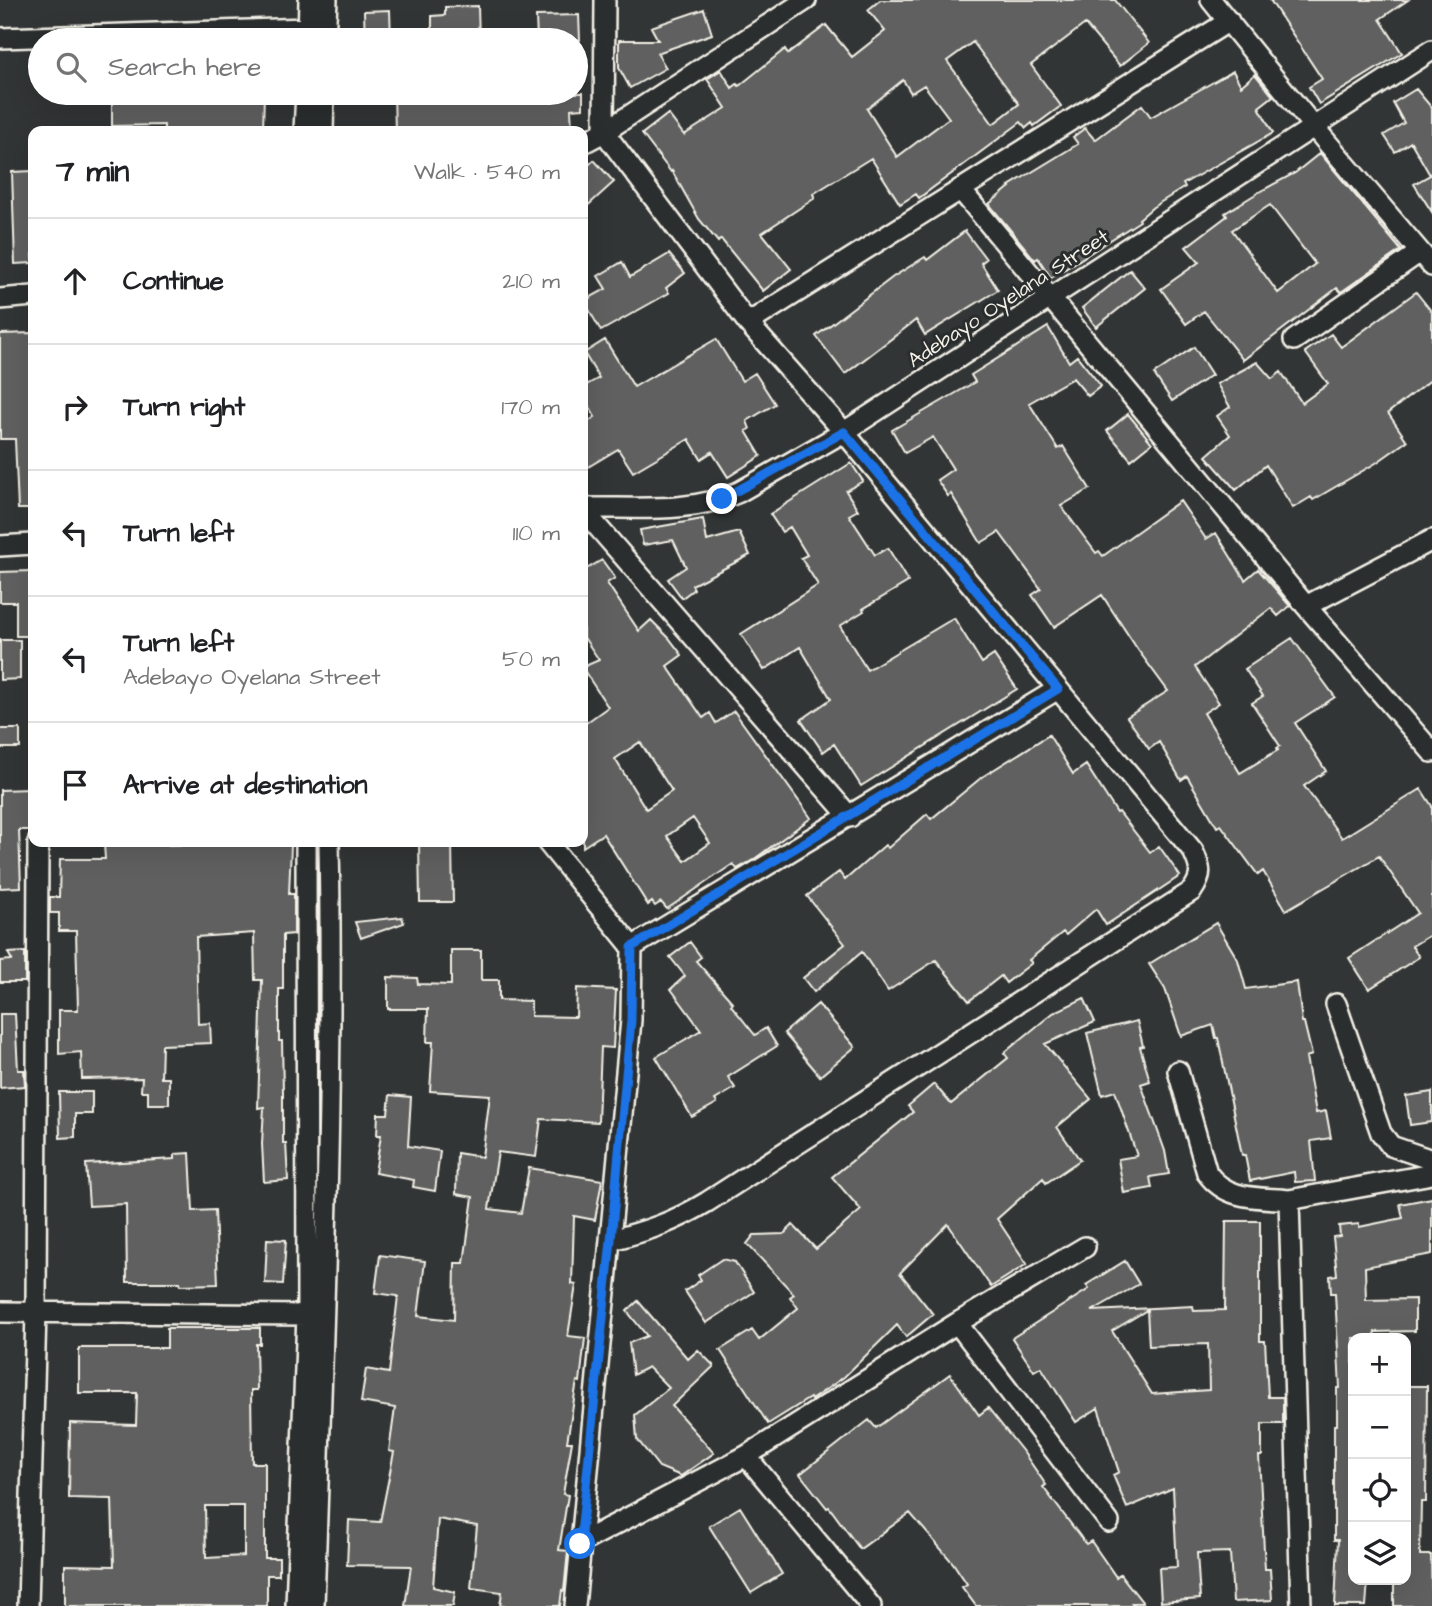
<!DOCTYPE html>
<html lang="en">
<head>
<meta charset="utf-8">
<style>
  :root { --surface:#fff; --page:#f6f6f6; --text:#202124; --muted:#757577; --line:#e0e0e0 }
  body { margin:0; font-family:"Architects Daughter",sans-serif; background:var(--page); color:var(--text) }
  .controls { position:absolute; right:21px; bottom:21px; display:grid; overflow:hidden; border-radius:14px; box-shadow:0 7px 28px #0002 }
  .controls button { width:63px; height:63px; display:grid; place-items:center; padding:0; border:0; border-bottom:2px solid var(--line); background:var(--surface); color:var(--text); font:35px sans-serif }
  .stop { position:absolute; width:21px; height:21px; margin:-16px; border:5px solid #1a73e8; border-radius:50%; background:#fff }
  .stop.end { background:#1a73e8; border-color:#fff; box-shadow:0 2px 7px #0008 }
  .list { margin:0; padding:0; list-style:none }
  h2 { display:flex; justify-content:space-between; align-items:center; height:91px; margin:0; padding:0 28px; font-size:30px }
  h2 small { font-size:23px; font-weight:400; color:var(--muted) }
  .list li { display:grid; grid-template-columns:46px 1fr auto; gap:21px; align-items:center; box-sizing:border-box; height:126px; padding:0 28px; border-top:2px solid var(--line) }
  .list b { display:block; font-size:26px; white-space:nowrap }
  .list p { margin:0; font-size:23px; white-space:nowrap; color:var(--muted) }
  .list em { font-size:23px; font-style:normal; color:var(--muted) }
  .icon { flex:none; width:38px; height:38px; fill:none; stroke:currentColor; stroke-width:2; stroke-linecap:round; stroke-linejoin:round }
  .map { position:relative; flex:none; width:1432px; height:1606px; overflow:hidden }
  .search { position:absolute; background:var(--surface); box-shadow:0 7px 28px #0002; left:28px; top:28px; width:560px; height:77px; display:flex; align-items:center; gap:18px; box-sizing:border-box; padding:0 24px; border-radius:38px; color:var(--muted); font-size:26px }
  .panel { position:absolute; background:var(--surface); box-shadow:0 7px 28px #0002; left:28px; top:126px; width:560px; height:721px; border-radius:14px }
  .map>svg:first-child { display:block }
</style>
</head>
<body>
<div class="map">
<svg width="1432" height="1606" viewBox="0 0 1432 1606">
  <rect width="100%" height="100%" fill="#323535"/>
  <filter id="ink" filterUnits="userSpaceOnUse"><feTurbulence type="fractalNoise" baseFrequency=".0143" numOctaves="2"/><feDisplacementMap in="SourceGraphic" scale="14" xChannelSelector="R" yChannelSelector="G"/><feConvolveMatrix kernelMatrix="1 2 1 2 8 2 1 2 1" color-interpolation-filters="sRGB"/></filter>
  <g filter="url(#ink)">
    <path fill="#5f605f" stroke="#f4f1e8" stroke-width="2" fill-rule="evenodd" d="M880 0H1115L1149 43 1120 66 1085 24 1031 65 1061 106 1034 126 1032 123 1026 128 1021 122 919 198 916 194 900 204 871 158 813 194 815 198 762 233 791 269 763 291 721 239 718 242 699 219 672 171 671 172 642 134 668 114 684 135 726 108 707 79 721 70 732 88 737 84 739 86 785 49 788 54 826 25 852 57 885 31 868 10ZM973 42 1019 104 993 124 947 61ZM903 80 911 93 924 85 949 118 897 157 867 109Z
      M1270 0H1408L1380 19 1402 53 1319 104 1309 87 1322 79Z
      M478 6 479 40H432V16L445 15V7Z
      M704 9 712 34 657 53 666 68 630 88 619 68V40H658L651 27Z
      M390 10 391 40H365L364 11Z
      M579 15 580 40H537L536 16Z
      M1233 71 1241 86 1255 74 1273 96 1259 107 1273 133 1183 184 1185 187 1153 207 1139 219 1140 221 1051 278 1038 258 1035 260 989 204 1010 187 1009 186 1078 144 1073 137 1085 128 1095 140 1142 105 1151 117Z
      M1416 89 1432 108V212L1414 184 1430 175 1411 142 1395 152 1384 135 1404 123 1393 103Z
      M112 93H264L263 131H164V125L112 126Z
      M394 93H583V108L571 109 572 131H395Z
      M1320 153 1401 250 1341 292 1337 288 1243 360 1204 311 1186 324 1161 289 1199 262 1186 247 1227 216 1225 213 1259 192 1295 173ZM1270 205 1315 264 1278 293 1232 230Z
      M594 160 614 182 583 210V170Z
      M33 171V263L15 264 12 172Z
      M965 231 986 259 981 263 998 290 925 335 916 320 845 374 816 336 893 277 925 257 927 260Z
      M669 254 685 273 666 288 669 293 601 331 584 301 606 289 598 276 622 262 630 277Z
      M1130 270 1145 288 1096 327 1082 308Z
      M1416 292 1432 312V379L1388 413 1407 441 1376 463 1313 500 1311 497 1293 508 1266 465 1236 490 1206 456 1230 435 1217 416 1230 407 1217 384 1257 362 1272 379 1281 372 1302 403 1328 384 1305 352 1331 334 1341 347Z
      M1048 327 1069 362 1077 356 1101 386 1088 396 1073 378 1029 403 1058 449 1063 446 1090 489 1061 506 1096 553 1099 551 1103 556 1180 501 1206 539 1216 533 1245 580 1258 569 1290 606 1278 616 1271 608 1195 667 1219 703 1204 713 1240 773 1278 750 1277 748 1280 746 1252 703 1263 696 1245 669 1292 638 1335 697 1295 723 1326 771 1304 786 1342 838 1421 789 1432 806V934L1412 946 1419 957 1369 989 1349 958 1418 913 1379 856 1286 910 1263 871 1258 875 1221 825 1217 827 1187 776 1181 780 1159 742 1149 749 1127 717 1168 691 1138 650 1102 595 1054 627 1032 595 1041 589 999 532 981 543 951 494 948 496 937 480 953 469 933 437 905 453 892 430 975 382 971 375Z
      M33 333V509H18L15 439H0V334Z
      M716 339 742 381 755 373 775 404 747 421 750 429 746 431 761 456 728 477 712 452 701 459 689 439 633 472 618 449 583 470V425L595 417 583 396V387L599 378 584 353 605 340 634 387Z
      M1194 347 1212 375 1172 401 1154 374Z
      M1128 414 1152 443 1131 460 1107 431Z
      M851 463 863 481 846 491 858 510 849 515 875 555 888 548 908 582 863 609 864 611 840 626 867 670 954 618 982 663 994 655 1017 689 861 786 834 744 823 752 801 720 831 699 800 647 764 670 741 634 818 585 801 558 807 555 790 527 782 532 770 514Z
      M703 519 707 541 739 532 750 555 692 585 694 589 682 598 668 579 686 567 673 540 643 545 640 530Z
      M602 560 615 578 607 583 639 631 651 620 669 638 682 655 667 666 703 718 710 713 716 723 734 711 811 818 753 860 737 869 733 864 667 909 661 902 655 906 652 902 648 905 603 834 583 847V725L608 707 583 669V667L599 660 583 636V571ZM640 742 672 791 646 809 615 759ZM693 818 710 843 685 861 667 836Z
      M31 571 33 636H16V602H0V572Z
      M0 640H20V679L0 680Z
      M0 729H20V748H0Z
      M1049 735 1073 774 1086 765 1117 813 1119 812 1150 852 1159 846 1180 876 1106 925 1096 909 1066 935 1063 932 1029 960 1032 963 1006 983 1001 976 969 1001 936 960 888 991 862 952 814 992 803 978 845 944 807 896 839 872 845 880 885 845 888 848 927 814 931 819 982 777Z
      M30 789V830H19L21 887 0 888V790Z
      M147 842H169V845L260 842V844L291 845 289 894H294V934L283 935V989H279V1041H282L283 1093V1143H286L288 1180 264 1182 262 1144 264 1107 258 1108 262 980H255L254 933 196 937 198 1024 210 1023 211 1043 162 1045 161 1078H169V1104H148V1091H141L142 1078 82 1079 81 1052 59 1054V1010H78L76 931H59V913H50V897H59L60 859H105L104 844Z
      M419 842H452L453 902H420Z
      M402 917 404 923 361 938 355 922Z
      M1216 923 1238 960 1246 989 1297 982 1302 1022H1304L1312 1055 1306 1057 1316 1113 1326 1111 1331 1138 1311 1141 1315 1181 1295 1182 1294 1172 1250 1181 1245 1155H1242L1218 1038H1216L1213 1025 1181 1036 1165 989 1149 964Z
      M690 942 701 957 696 961 733 1003 731 1005 755 1035 766 1028 777 1046 728 1077 735 1088 715 1100 717 1103 692 1117 656 1057 701 1030 671 989 685 976 670 957Z
      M451 950H481V980H499V1000L531 1001V1016L576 1017 577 988 616 990 613 1048 601 1047 598 1122 541 1119 536 1157 498 1152 489 1209 521 1213 529 1168 602 1180 595 1220 574 1216 572 1284 576 1285 568 1336 585 1338 580 1382 577 1381 567 1442H572L563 1494 568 1495 559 1550 568 1551 564 1591 562 1590 560 1606H500L502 1592 471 1588 477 1526 438 1519 433 1587 455 1592 453 1606H405L411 1566 347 1565 349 1520 380 1522 394 1452 389 1451 395 1408 361 1402 366 1369 389 1373 398 1296 375 1293 380 1255 425 1261 418 1316 454 1320 455 1263H464L473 1197 456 1194 457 1153 482 1157 490 1095 430 1091 433 1042H427L428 1009H388V977L417 978 418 984 451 985Z
      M25 952V982H0V961L12 960 8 953Z
      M1084 998 1095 1022 1045 1044 1091 1099 1057 1127 1080 1160 1046 1183 1043 1178 997 1219 1027 1264 991 1287 948 1224 900 1273 933 1314 906 1337 897 1325 844 1377 811 1400 810 1398 768 1424 720 1350 752 1330 759 1340 798 1308 790 1297 794 1294 747 1244 754 1235 784 1234 793 1225 816 1249 861 1210 832 1177 913 1112 908 1106 934 1084 951 1104 1008 1058 1004 1053 1053 1013Z
      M818 1004 855 1047 820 1076 784 1033Z
      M0 1014H15L18 1070H24L25 1086 0 1088Z
      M1137 1021 1143 1046 1140 1047 1150 1081 1141 1084 1165 1151 1169 1174 1150 1177 1152 1188 1124 1193 1118 1159 1137 1156 1115 1091 1102 1095 1087 1033Z
      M59 1092H92V1114H75V1137L60 1138Z
      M1432 1092V1122L1410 1125 1406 1096Z
      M390 1095 411 1097 408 1146 440 1151 435 1191 413 1187 414 1180 375 1173 381 1135H377L378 1114H388Z
      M190 1153 193 1211 215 1210 218 1284 181 1285 180 1282H127L126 1204 89 1206 86 1164 175 1159V1154Z
      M1432 1198V1254L1365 1267 1366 1300 1415 1299V1331L1375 1332 1373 1338H1353V1580H1368L1366 1606H1335L1338 1540H1334V1425H1337V1388H1340L1335 1293H1331L1330 1276 1337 1275 1333 1237 1340 1236 1339 1226 1359 1224V1227L1403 1218 1400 1204Z
      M1226 1221H1260V1341H1265L1268 1397H1283V1424H1262V1456H1259L1265 1569H1270L1272 1600 1233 1602 1230 1552 1197 1553 1200 1599 1161 1602 1159 1568 1177 1567 1173 1488 1127 1508 1113 1475 1119 1472 1098 1408 1076 1422 1041 1367 1034 1371 1012 1338 1089 1289 1086 1285 1125 1261 1139 1284 1092 1311 1193 1306 1194 1311 1225 1310ZM1147 1310 1149 1346 1208 1344 1209 1390 1152 1394 1112 1331Z
      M267 1239 286 1240 283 1284 265 1283Z
      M722 1259 735 1262 754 1292 706 1323 685 1291 701 1280 698 1275Z
      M638 1301 688 1359 698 1350 714 1366 672 1406 714 1453 681 1476 659 1467 637 1439 635 1415 669 1388 648 1367 633 1375 629 1343 647 1336 627 1311Z
      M167 1328H260V1344H256L257 1390H251L252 1463H265V1558H279V1575H267V1606H65V1565L114 1566 112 1499 69 1498 70 1423 136 1425 137 1393H79V1348H167ZM205 1506H244V1556L206 1558Z
      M950 1374 979 1415 988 1408 1024 1453 1046 1485 1043 1487 1086 1544 1091 1541 1116 1577 1120 1574 1143 1603H1132L1135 1606H976L962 1587 967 1584 953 1563 910 1513 860 1549 829 1507 827 1508 800 1474 869 1420 876 1428Z
      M1406 1386H1427L1426 1502H1421L1420 1555H1431L1432 1606H1394V1580H1406Z
      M740 1507 782 1574 751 1593 709 1526Z"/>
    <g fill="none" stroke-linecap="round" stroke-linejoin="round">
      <defs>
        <path id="minor" d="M605 0 604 132 748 323 844 432 1193 851C1201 868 1203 875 1192 891L707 1202C674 1222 648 1231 611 1240
          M1211 0 1313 126 1432 266
          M0 38 308 28
          M308 40 309 0
          M325 40 327 0
          M304 131 306 93
          M323 131 324 93
          M583 143 604 132 806 0
          M960 189 1306 606 1432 752
          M0 299 33 296
          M748 323 1229 21
          M1294 340 1420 252
          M583 508C635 507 691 514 739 492L844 432 1432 50
          M583 510 850 817
          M0 546 33 544
          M1306 606 1432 540
          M547 842 632 947 631 1020 575 1606
          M632 947 1058 689
          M1336 1004 1381 1133 1391 1146 1432 1160
          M1178 1071 1207 1173C1227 1201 1258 1197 1289 1200
          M0 1312 307 1315
          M957 1323 1109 1522
          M746 1456 871 1606
          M580 1543 746 1456 957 1323 1085 1247
          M28 1606 36 1312 38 842
          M296 1606 307 1315 306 842
          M314 1606C322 1352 334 1096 329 842
          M1301 1606 1289 1200 1432 1174"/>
      </defs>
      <use href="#minor" stroke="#f4f1e8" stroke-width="24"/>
      <use href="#minor" stroke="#2a2d2e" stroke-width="19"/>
    </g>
  </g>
  <g fill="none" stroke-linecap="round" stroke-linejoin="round" filter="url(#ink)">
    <path stroke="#1a73e8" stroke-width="9" d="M580 1544 611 1240 631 1020 632 947 1058 689 844 432 722 499"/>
  </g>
  <g text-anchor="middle" stroke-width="6" stroke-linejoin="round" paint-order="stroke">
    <g font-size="21" fill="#f4f1e8" stroke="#2a2d2e">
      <text transform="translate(1008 298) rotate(-33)" y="7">Adebayo Oyelana Street</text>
    </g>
  </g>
</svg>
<div class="controls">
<button>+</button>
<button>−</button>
<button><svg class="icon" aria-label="locate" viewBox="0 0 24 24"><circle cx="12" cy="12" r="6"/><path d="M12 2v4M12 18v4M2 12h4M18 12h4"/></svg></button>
<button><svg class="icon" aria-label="layers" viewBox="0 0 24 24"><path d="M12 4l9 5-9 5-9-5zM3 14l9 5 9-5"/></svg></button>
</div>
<div class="stop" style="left:580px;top:1544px"></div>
<div class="stop end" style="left:722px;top:499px"></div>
<div class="search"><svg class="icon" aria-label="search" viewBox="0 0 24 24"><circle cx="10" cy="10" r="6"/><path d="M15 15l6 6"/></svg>Search here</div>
<section class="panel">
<h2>7 min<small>Walk · 540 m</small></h2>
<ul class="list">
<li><svg class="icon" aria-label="ahead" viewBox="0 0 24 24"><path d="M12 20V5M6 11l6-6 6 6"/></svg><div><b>Continue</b></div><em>210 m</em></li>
<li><svg class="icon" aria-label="right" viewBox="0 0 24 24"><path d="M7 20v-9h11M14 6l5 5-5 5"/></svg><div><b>Turn right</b></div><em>170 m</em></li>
<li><svg class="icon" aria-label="left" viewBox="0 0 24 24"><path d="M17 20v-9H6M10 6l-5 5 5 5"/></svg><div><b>Turn left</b></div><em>110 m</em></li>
<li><svg class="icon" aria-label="left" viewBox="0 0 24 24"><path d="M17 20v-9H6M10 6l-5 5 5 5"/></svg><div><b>Turn left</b><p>Adebayo Oyelana Street</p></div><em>50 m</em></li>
<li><svg class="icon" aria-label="arrive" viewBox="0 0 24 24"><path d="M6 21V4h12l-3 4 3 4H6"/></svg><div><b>Arrive at destination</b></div></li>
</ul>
</section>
</div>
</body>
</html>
